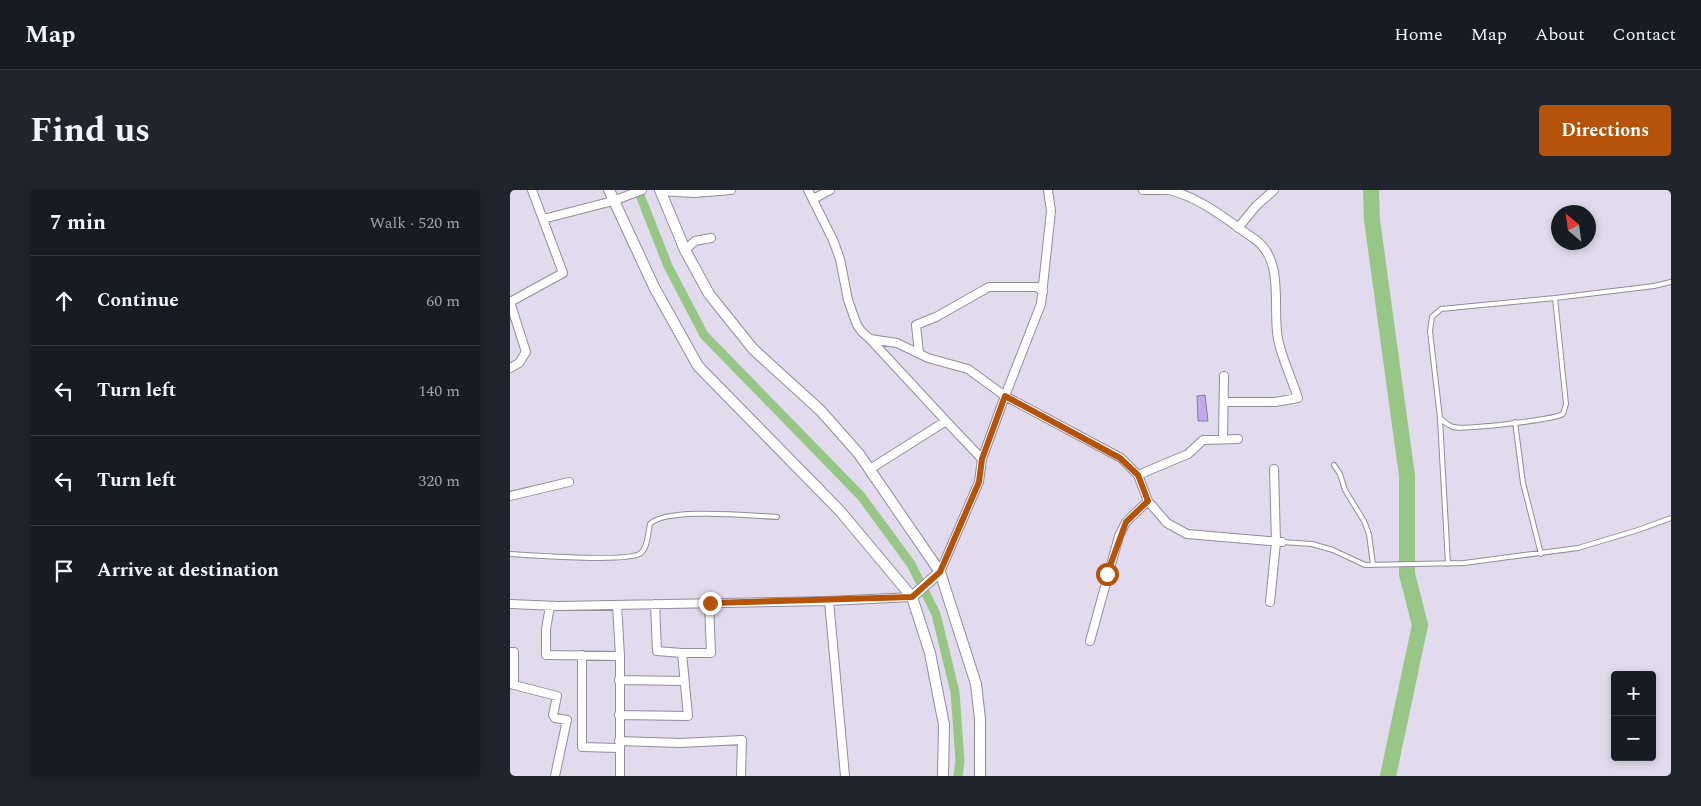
<!DOCTYPE html>
<html lang="en">
<head>
<meta charset="utf-8">
<style>
  :root { --surface:#171b24; --page:#20242c; --text:#f1f3f6; --muted:#9ea1a6; --line:#363941; --accent:#b45309 }
  body { margin:0; font-family:Spectral,serif; background:var(--page); color:var(--text) }
  .controls { position:absolute; right:15px; bottom:15px; display:grid; overflow:hidden; border-radius:5px; box-shadow:0 2px 8px #0003 }
  .controls button { width:45px; height:45px; display:grid; place-items:center; padding:0; border:0; border-bottom:1px solid var(--line); background:var(--surface); color:var(--text); font:25px sans-serif }
  .compass { position:absolute; left:1041px; top:15px; width:45px; height:45px; border-radius:50%; background:var(--surface); box-shadow:0 2px 8px #0003; rotate:331deg }
  .stop { position:absolute; width:15px; height:15px; margin:-11px; border:4px solid #b45309; border-radius:50%; background:#fff }
  .stop.end { background:#b45309; border-color:#fff; box-shadow:0 1px 5px #0008 }
  .list { margin:0; padding:0; list-style:none }
  h2 { display:flex; justify-content:space-between; align-items:center; height:65px; margin:0; padding:0 20px; font-size:21px }
  h2 small { font-size:16px; font-weight:400; color:var(--muted) }
  .list li { display:grid; grid-template-columns:32px 1fr auto; gap:15px; align-items:center; box-sizing:border-box; height:90px; padding:0 20px; border-top:1px solid var(--line) }
  .list b { display:block; font-size:19px; white-space:nowrap }
  .list em { font-size:16px; font-style:normal; color:var(--muted) }
  .icon { flex:none; width:28px; height:28px; fill:none; stroke:currentColor; stroke-width:2; stroke-linecap:round; stroke-linejoin:round }
  .map { position:relative; flex:none; width:1161px; height:586px; overflow:hidden; border-radius:5px }
  header { display:flex; align-items:center; gap:30px; box-sizing:border-box; height:70px; padding:0 25px; background:var(--surface); border-bottom:1px solid var(--line) }
  header strong { font-size:24px }
  nav { display:flex; gap:28px; margin-inline-start:auto; font-size:18px }
  .intro { display:flex; align-items:center; justify-content:space-between; box-sizing:border-box; height:120px; padding:0 30px }
  h1 { margin:0; font-size:35px }
  .button { padding:12px 22px; border-radius:5px; background:var(--accent); color:#fff; font-size:18px; font-weight:700 }
  main { display:flex; gap:30px; padding:0 30px }
  aside { flex:1; background:var(--surface); border-radius:5px; box-shadow:0 2px 8px #0003 }
  .map>svg:first-child { display:block }
</style>
</head>
<body>
<header>
<strong>Map</strong>
<nav><a>Home</a><a>Map</a><a>About</a><a>Contact</a></nav>
</header>
<div class="intro"><h1>Find us</h1><a class="button">Directions</a></div>
<main>
<aside>
<h2>7 min<small>Walk · 520 m</small></h2>
<ul class="list">
<li><svg class="icon" aria-label="ahead" viewBox="0 0 24 24"><path d="M12 20V5M6 11l6-6 6 6"/></svg><div><b>Continue</b></div><em>60 m</em></li>
<li><svg class="icon" aria-label="left" viewBox="0 0 24 24"><path d="M17 20v-9H6M10 6l-5 5 5 5"/></svg><div><b>Turn left</b></div><em>140 m</em></li>
<li><svg class="icon" aria-label="left" viewBox="0 0 24 24"><path d="M17 20v-9H6M10 6l-5 5 5 5"/></svg><div><b>Turn left</b></div><em>320 m</em></li>
<li><svg class="icon" aria-label="arrive" viewBox="0 0 24 24"><path d="M6 21V4h12l-3 4 3 4H6"/></svg><div><b>Arrive at destination</b></div></li>
</ul>
</aside>
<div class="map">
<svg width="1161" height="586" viewBox="0 0 1161 586">
  <rect width="100%" height="100%" fill="#e1dbed"/>
  <g fill="none" stroke-linecap="round" stroke-linejoin="round">
    <path stroke="#98c686" stroke-width="9" d="M128 0 158 76 194 145 351 306 401 374 426 424 445 502 450 571 448 586"/>
    <path stroke="#98c686" stroke-width="16" d="M861 0 862 30 897 286V384L910 435 878 586"/>
  </g>
  <path fill="#c2a8ee" stroke="#878292" d="M695 205 698 231H688L687 206Z"/>
  <g fill="none" stroke-linecap="round" stroke-linejoin="round">
    <defs>
      <path id="service" d="M1045 108 1056 214 1053 224C1042 230 954 240 943 237 938 235 934 232 930 228L920 141 922 127 931 119 1045 108 1144 96 1161 92
        M930 229 938 374
        M1005 232 1013 293 1031 364
        M824 275 830 284 835 300 854 331 859 344 863 375
        M772 352 802 354 823 360 855 375 954 373 1068 358 1128 340 1161 328
        M0 364C20 365 119 373 131 363 138 357 138 342 140 334 156 317 242 326 267 327"/>
      <path id="minor" d="M298 0 323 50 330 69 338 110 347 135 352 142 360 149 387 153 418 168 458 179 495 206 531 114 541 21 538 0
        M633 0H656
        M659 0C692 8 718 31 746 50 775 72 762 118 768 149 772 169 782 189 788 208L765 212H714
        M150 1 184 3 221 0
        M303 9 320 0
        M33 29 103 11 132 0
        M728 38 746 16 764 0
        M175 60 185 51 201 48
        M360 149 436 231
        M409 163 406 135 426 127 479 97H527L533 102
        M0 178 9 173 16 162 0 112 53 83 22 0
        M713 249 714 186
        M360 279 436 231 472 269
        M628 285 678 264 693 250 728 249
        M0 306 59 292
        M430 382 469 292 472 269 495 206 611 268 628 285 638 311 657 333 677 344 772 352
        M319 411 335 586
        M760 412 766 352 764 279
        M0 414 48 416 319 411 402 407
        M145 414 147 461 172 463
        M40 416 36 439V465L110 466 107 415
        M580 451 609 346 616 332 638 311
        M0 462H4V495L0 494
        M72 465V557L109 558
        M109 490 174 491
        M4 495 47 506 43 525 45 528 57 530 45 586
        M109 525 178 526 172 463H201L199 413
        M109 551 170 553 232 550 231 586
        M110 586V466"/>
      <path id="tertiary" d="M99 0 144 97 188 176 330 321 402 407 420 463 434 535 433 586
        M150 0 175 60 199 104 243 159 311 221 349 264 430 382 466 494 470 529V586
        M402 407 430 382"/>
    </defs>
    <use href="#service" stroke="#928c9d" stroke-width="6"/>
    <use href="#minor" stroke="#928c9d" stroke-width="10"/>
    <use href="#tertiary" stroke="#928c9d" stroke-width="12"/>
    <use href="#service" stroke="#fff" stroke-width="4"/>
    <use href="#minor" stroke="#fff" stroke-width="8"/>
    <use href="#tertiary" stroke="#fff" stroke-width="10"/>
  </g>
  <g fill="none" stroke-linecap="round" stroke-linejoin="round">
    <path stroke="#b45309" stroke-width="6" d="M200 413 402 407 430 382 469 292 472 269 495 206 610 268 628 285 638 311 616 332 597 384"/>
  </g>
</svg>
<div class="controls">
<button>+</button>
<button>−</button>
</div>
<svg class="compass" viewBox="-18 -18 36 36"><path d="M0-13l5 13h-10z" fill="#e53935"/><path d="M0 13l5-13h-10z" fill="#9ea1a6"/></svg>
<div class="stop" style="left:597px;top:384px"></div>
<div class="stop end" style="left:200px;top:413px"></div>
</div>
</main>
</body>
</html>
